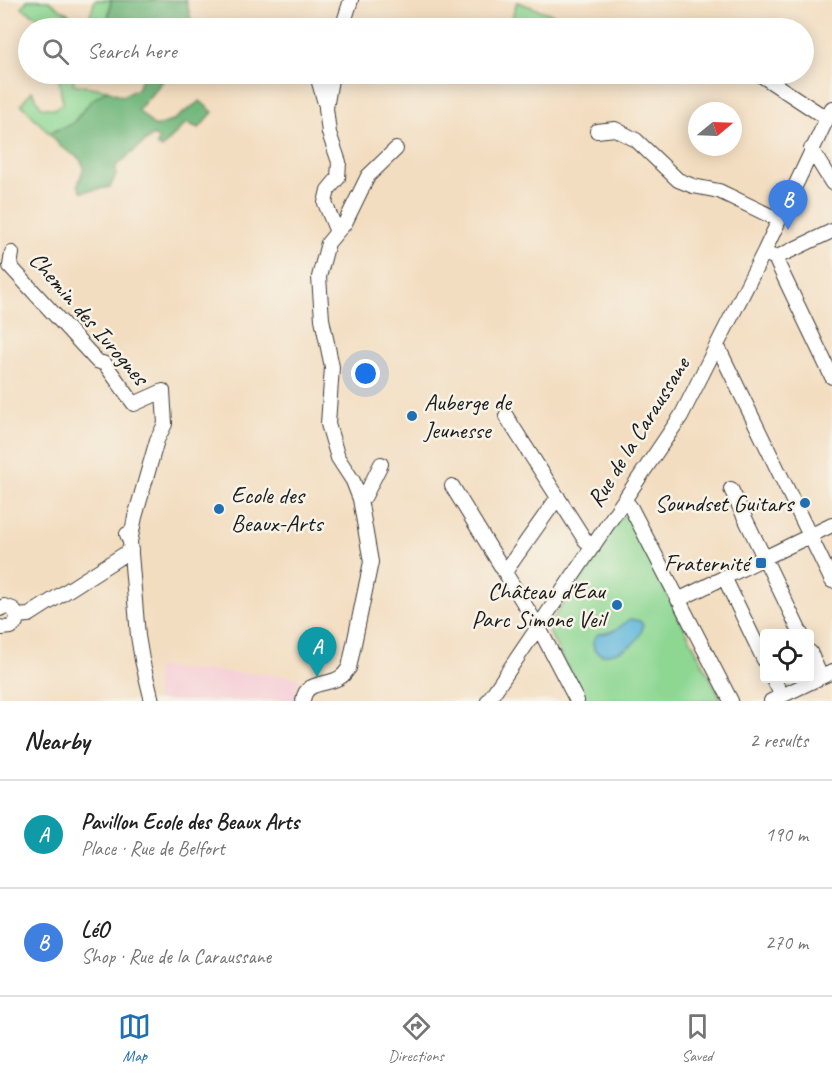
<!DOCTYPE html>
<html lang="en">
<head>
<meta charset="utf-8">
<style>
  :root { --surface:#fff; --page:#f6f6f6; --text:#222; --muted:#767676; --line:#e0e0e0; --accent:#1f6fb2 }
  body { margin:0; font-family:Caveat,sans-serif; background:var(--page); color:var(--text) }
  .controls { position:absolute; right:18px; bottom:18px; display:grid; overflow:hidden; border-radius:6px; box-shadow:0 3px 15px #0003 }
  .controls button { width:54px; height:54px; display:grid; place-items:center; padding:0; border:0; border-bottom:2px solid var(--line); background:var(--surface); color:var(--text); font:30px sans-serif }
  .compass { position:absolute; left:688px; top:102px; width:54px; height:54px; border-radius:50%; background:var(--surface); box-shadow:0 3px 15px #0003; rotate:71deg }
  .you { position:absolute; left:366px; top:374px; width:21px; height:21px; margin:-15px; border:4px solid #fff; border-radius:50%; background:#1a73e8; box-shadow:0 0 0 9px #1a73e833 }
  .badge { display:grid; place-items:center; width:39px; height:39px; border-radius:50%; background:var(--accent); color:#fff; font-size:20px; font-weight:700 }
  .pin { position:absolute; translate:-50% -50px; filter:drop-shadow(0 2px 3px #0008) }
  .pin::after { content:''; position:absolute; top:32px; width:21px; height:18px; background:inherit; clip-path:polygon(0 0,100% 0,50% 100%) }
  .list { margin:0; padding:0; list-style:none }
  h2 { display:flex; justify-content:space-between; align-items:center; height:78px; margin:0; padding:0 24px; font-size:26px }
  h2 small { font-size:20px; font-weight:400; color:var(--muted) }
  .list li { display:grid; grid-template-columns:39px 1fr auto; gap:18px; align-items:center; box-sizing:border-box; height:108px; padding:0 24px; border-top:2px solid var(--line) }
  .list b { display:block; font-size:22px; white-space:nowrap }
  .list p { margin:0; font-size:20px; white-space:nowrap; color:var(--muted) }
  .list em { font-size:20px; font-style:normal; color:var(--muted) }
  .icon { flex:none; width:33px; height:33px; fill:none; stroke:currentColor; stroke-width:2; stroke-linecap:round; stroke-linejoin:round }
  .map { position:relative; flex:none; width:832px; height:701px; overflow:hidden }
  .search { position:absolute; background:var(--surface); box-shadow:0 3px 15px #0003; left:18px; right:18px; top:18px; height:66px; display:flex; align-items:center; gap:15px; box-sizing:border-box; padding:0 21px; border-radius:33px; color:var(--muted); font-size:22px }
  .sheet { height:294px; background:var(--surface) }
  nav { display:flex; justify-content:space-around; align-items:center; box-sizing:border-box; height:84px; border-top:2px solid var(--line); background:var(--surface); font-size:16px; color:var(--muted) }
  nav a { display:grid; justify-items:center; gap:3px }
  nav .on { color:var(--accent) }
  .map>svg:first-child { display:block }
</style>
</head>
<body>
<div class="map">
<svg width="832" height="701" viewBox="0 0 832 701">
  <rect width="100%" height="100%" fill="#f7f3e8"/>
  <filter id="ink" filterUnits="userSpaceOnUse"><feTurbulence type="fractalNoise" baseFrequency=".0167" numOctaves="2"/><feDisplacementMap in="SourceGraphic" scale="12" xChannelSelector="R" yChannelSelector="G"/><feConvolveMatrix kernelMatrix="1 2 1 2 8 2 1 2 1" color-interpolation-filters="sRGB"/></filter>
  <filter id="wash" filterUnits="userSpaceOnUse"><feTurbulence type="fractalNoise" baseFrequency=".008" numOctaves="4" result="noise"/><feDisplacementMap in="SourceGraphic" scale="24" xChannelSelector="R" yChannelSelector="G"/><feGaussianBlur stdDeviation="1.35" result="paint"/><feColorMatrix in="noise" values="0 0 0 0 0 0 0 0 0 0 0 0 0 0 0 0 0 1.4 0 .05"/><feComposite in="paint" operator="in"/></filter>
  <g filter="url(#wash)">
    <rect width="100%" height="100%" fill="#f3ddc0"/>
    <path fill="#f6cfd7" d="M157 667 299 677 297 701H157L155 691Z"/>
    <path fill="#8dd793" stroke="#547a58" stroke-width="1.5" d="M27 0H47L69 14 60 28H56L22 8Z
      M95 0H111L106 28H86Z
      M517 2 554 15 549 28H539L512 18Z
      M64 74H75L73 84 107 90 91 101 72 124 49 133 21 104 32 91 41 107 55 109 63 103 59 81Z
      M621 516H627L722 701H584L547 628Z"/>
    <path fill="#72b87d" stroke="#476a4c" stroke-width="1.5" d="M111 0H186L193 28H121L122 26 109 16Z
      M142 74H169L138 110 155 127 172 121 200 101 213 112 199 128 186 123 162 148 157 145 159 139 153 135 116 166V175L110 187 82 192 78 185 84 167 79 158 61 147 49 133 72 124 91 101 107 90 123 96 137 89 143 76Z"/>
    <path fill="#5db6db" stroke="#3c697c" stroke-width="1.5" d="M630 619 640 621 643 625C640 646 620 653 602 655L594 650 593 641 598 634C612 633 620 628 630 619Z"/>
  </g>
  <g filter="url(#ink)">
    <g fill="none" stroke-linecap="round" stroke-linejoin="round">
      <defs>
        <path id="minor" d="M342 28 351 0
          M314 74 318 79 325 103
          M759 74 826 118
          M597 131 615 129 636 140 678 180 693 186 719 191 779 220
          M811 149 832 183
          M337 232 345 223 368 176 396 149
          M764 252 775 258 832 377
          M12 253 10 266 97 361 105 364 134 404 163 391 165 424 157 440 135 517 130 542
          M775 258 832 231
          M717 345 832 581
          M506 416 585 540 593 547
          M452 486 539 628 577 701
          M731 489 801 634
          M360 499 365 496 381 464
          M625 500 631 508 731 701
          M127 534 130 542 138 636 142 660 152 701
          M505 572 558 497
          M724 577 764 660
          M678 600 832 525
          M0 609 4 606 13 609 17 616
          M17 616 29 615 131 550
          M0 627 2 628 11 627 16 622 17 616
          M810 652 821 677
          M773 678 782 696
          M303 701C305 679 329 687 342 676 345 674 346 671 349 668L371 562 360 499 353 481 338 458 328 424 332 367 322 319 319 277 328 243 337 232 325 203 328 190 338 178 339 162 329 133 326 108 332 74
          M488 701 681 416 764 252 832 108
          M771 701 832 672"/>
      </defs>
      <use href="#minor" stroke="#3c3935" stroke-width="16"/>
      <use href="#minor" stroke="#fff" stroke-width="14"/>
    </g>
  </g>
  <g fill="#1f6fb2" stroke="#f7f3e8" stroke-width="2">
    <circle cx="412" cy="416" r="6"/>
    <circle cx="805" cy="503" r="6"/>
    <circle cx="219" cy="509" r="6"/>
    <rect x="755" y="557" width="12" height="12" rx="3"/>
    <circle cx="617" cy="605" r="6"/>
  </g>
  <g text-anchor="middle" stroke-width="5" stroke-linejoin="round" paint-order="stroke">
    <g font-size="24" fill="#1c1c1c" stroke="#f7f3e8">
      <text transform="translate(89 318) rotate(49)" y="8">Chemin des Ivrognes</text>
      <text transform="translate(638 432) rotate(-58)" y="8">Rue de la Caraussane</text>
    </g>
    <g font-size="24" fill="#1c1c1c" stroke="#f7f3e8" text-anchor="end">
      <text x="424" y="410" text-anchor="start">Auberge de<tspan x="424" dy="28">Jeunesse</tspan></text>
      <text x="231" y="503" text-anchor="start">Ecole des<tspan x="231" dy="28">Beaux-Arts</tspan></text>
      <text x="793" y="511">Soundset Guitars</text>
      <text x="749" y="571">Fraternité</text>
      <text x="605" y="599">Château d'Eau<tspan x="605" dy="28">Parc Simone Veil</tspan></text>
    </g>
  </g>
</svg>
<div class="controls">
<button><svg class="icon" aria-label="locate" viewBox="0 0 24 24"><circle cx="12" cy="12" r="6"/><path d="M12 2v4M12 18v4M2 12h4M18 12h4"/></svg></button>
</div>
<svg class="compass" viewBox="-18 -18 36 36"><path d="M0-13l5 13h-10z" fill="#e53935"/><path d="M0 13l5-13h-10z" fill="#767676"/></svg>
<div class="you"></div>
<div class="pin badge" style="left:317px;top:677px;background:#0f9aa8">A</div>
<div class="pin badge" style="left:788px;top:230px;background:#3f7fe0">B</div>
<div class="search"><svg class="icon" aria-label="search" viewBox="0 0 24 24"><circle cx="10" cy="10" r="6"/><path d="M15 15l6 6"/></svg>Search here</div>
</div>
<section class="sheet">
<h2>Nearby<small>2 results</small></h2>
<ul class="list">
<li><span class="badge" style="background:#0f9aa8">A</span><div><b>Pavillon Ecole des Beaux Arts</b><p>Place · Rue de Belfort</p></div><em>190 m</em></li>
<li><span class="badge" style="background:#3f7fe0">B</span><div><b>LéO</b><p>Shop · Rue de la Caraussane</p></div><em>270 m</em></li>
</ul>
</section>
<nav>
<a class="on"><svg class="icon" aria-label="map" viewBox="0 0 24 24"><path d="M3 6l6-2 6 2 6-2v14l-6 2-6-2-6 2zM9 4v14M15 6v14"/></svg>Map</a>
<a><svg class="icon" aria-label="directions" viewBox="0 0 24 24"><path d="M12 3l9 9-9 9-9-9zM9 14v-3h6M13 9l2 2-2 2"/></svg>Directions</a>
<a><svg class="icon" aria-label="saved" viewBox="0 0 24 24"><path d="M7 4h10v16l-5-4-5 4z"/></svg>Saved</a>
</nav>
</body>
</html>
